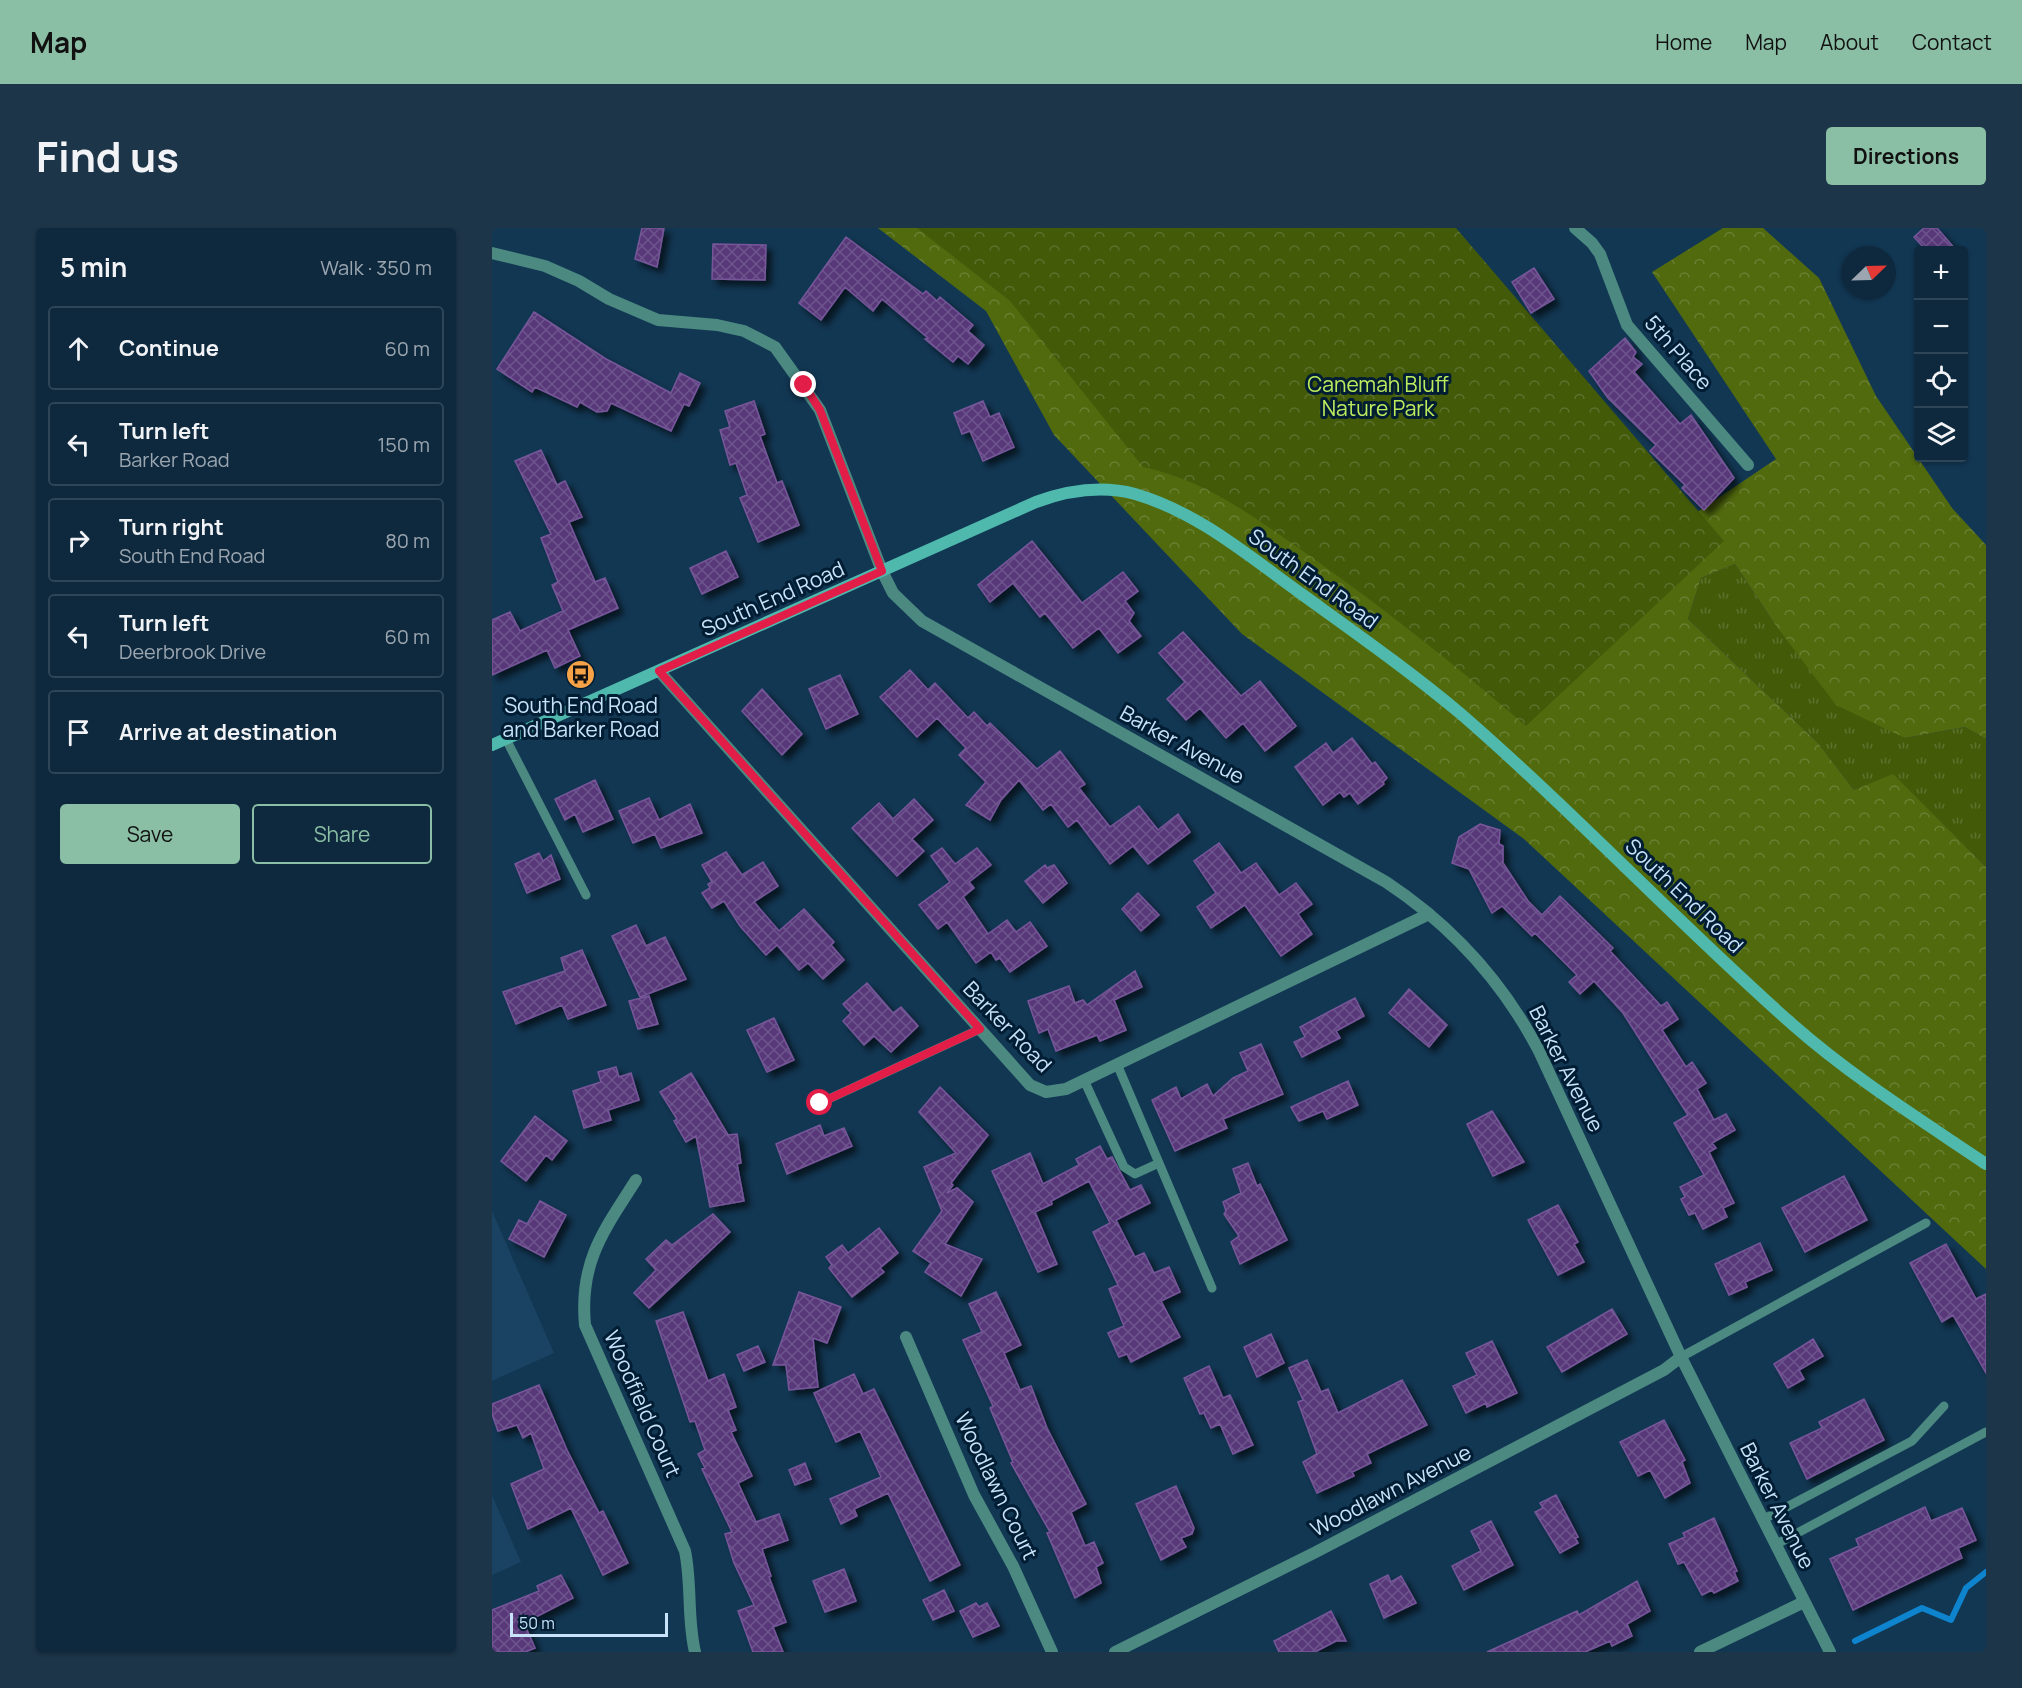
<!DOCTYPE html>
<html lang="en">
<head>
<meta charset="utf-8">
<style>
  :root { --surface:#0e293e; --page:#1c3549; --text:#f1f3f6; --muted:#9ba6b0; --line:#2e4558; --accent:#8abfa5 }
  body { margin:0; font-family:Manrope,sans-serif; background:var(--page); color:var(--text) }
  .controls { position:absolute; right:18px; top:18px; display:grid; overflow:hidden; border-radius:6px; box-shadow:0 2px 4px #0004 }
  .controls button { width:54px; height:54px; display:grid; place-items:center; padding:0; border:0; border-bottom:2px solid var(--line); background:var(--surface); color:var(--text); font:30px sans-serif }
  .compass { position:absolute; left:1350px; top:18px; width:54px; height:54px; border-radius:50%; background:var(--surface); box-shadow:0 2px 4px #0004; rotate:67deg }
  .scale { position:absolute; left:18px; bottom:15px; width:158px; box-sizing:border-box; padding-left:6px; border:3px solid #c8e2fa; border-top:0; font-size:16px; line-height:21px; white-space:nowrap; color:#c8e2fa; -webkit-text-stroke:4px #011d33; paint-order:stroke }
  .stop { position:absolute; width:18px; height:18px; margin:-14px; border:4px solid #e11d48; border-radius:50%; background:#fff }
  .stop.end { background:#e11d48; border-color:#fff; box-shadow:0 2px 6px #0008 }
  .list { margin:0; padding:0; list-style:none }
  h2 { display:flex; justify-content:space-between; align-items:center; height:78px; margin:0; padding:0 24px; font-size:26px }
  h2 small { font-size:20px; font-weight:400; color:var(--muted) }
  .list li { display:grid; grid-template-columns:39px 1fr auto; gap:18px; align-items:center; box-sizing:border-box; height:84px; margin:0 12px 12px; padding:0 12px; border:2px solid var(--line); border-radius:6px }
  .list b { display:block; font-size:22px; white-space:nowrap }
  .list p { margin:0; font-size:20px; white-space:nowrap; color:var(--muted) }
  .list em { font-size:20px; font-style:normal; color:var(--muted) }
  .actions { display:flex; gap:12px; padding:18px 24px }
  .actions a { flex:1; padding:14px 0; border:2px solid var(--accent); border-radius:6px; text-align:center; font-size:21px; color:var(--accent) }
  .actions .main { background:var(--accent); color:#111 }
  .icon { flex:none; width:33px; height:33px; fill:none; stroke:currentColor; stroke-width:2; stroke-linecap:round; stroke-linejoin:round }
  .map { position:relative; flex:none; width:1494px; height:1424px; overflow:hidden; border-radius:6px }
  header { display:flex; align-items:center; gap:36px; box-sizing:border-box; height:84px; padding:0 30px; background:var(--accent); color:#111 }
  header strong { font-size:28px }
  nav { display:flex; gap:33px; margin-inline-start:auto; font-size:21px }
  .intro { display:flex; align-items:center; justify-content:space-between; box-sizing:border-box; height:144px; padding:0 36px }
  h1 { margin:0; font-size:42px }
  .button { padding:15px 27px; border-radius:6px; background:var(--accent); color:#111; font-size:21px; font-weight:700 }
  main { display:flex; gap:36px; padding:0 36px }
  aside { flex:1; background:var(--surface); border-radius:6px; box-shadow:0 2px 4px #0004 }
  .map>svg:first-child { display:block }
</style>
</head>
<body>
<header>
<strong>Map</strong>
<nav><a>Home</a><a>Map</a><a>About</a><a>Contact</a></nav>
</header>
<div class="intro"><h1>Find us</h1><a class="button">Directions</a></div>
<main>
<aside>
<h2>5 min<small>Walk · 350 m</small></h2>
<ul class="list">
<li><svg class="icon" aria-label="ahead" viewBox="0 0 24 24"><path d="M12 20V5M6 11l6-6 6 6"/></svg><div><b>Continue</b></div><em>60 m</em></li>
<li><svg class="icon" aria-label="left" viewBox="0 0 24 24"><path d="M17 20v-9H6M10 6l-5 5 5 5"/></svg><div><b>Turn left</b><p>Barker Road</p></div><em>150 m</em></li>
<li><svg class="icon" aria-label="right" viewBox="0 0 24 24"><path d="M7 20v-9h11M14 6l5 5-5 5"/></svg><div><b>Turn right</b><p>South End Road</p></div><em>80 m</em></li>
<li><svg class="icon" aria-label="left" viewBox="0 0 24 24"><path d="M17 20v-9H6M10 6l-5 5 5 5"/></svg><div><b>Turn left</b><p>Deerbrook Drive</p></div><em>60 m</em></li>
<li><svg class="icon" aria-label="arrive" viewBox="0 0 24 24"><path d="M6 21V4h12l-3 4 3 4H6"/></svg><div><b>Arrive at destination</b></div></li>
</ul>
<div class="actions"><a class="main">Save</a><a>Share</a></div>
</aside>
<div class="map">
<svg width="1494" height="1424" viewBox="0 0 1494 1424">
  <defs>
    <pattern id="grass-tufts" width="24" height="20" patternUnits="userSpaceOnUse" patternTransform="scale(1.5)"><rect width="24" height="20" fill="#435a09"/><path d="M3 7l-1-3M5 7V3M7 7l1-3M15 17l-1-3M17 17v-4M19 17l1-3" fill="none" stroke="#5d712e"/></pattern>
    <pattern id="forest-crowns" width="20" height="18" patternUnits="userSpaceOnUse" patternTransform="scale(1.5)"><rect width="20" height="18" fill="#516a0e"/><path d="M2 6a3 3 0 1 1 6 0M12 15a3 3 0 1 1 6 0" fill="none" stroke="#697f32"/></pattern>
    <pattern id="park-crowns" width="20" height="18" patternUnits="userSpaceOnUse" patternTransform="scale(1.5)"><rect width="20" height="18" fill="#435a09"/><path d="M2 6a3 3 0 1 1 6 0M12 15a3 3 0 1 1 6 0" fill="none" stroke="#5d712e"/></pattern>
    <pattern id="building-cross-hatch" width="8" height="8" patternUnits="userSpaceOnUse" patternTransform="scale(1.5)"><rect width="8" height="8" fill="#583879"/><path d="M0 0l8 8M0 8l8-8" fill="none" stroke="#6e548d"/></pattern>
    <filter id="shadow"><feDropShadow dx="5.5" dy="5.5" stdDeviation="3" flood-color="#0009"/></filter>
  </defs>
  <rect width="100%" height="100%" fill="#123753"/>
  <path fill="#1a4262" d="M0 983 62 1125 0 1153Z
    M0 1267 29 1334 0 1347Z"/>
  <path fill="url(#grass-tufts)" d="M1243 336 1282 395 1413 510 1473 499 1494 511V639L1401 547 1362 562 1326 515 1196 391 1209 350Z"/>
  <path fill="url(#forest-crowns)" d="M386 0H955L1201 287 1284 231 1160 44 1231 0H1271L1327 50 1384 168 1460 280 1494 317V511L1473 499 1413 510 1344 477 1282 395 1243 336 1209 350 1196 391 1326 515 1362 562 1401 546 1494 639V1041L1032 611 750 406 562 207 494 83Z"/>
  <path fill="url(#park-crowns)" d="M425 0H964L1232 313 1034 498C965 438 894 382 819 329 765 291 716 253 651 239L518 73Z"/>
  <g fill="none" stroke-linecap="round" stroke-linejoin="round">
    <path stroke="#0e84ce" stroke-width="6" d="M1363 1413 1430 1380 1459 1392 1474 1360 1494 1344"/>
  </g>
  <path fill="url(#building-cross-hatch)" stroke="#77579a" stroke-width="1.5" filter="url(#shadow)" d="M150 0H172L165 39 143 31Z
    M1432 0H1445L1464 22H1434L1422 9Z
    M354 9 431 66 434 63 445 73 448 69 481 97 476 103 492 117 476 136 466 128 461 134 433 111 436 110 390 71 381 83 353 59 329 92 307 75Z
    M221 16 274 17 273 52 220 51Z
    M1042 40 1062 71 1039 85 1020 54Z
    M42 84 114 131 179 165 188 145 208 155 197 178 192 176 179 203 119 175 115 183 105 184 88 174 85 179 43 159 40 164 5 141Z
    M1133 110 1144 124 1141 129 1150 136 1142 144 1188 196 1199 187 1242 250 1212 282 1190 260 1193 257 1158 223 1164 217 1116 170 1097 143Z
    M262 173 273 206 268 208 285 255 290 253 307 297 266 314 248 270 255 267 244 235 238 237 228 202 238 199 233 183Z
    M491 173 498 189 507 185 522 219 491 233 478 203 470 206 462 185Z
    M49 222 65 257 73 253 90 289 77 294 103 354 113 350 126 380 76 402 88 428 63 440 55 422 0 447V392L18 384 28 403 71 383 60 357 66 354 49 310 59 306 23 233Z
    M540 313 590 375 631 344 646 363 633 373 642 385 637 393 649 408 626 425 607 400 581 420 553 385 548 389 521 355 498 374 486 357Z
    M234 323 246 349 210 366 198 340Z
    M691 404 749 468 768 453 804 498 773 523 751 495 734 510 708 480 694 492 675 471 693 454 667 425Z
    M418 442 436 462 443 455 476 490 482 484 495 498 498 495 545 541 568 523 593 556 587 560 618 599 647 578 666 602 686 586 698 604 656 636 641 618 618 636 585 592 576 599 559 576 551 582 527 552 509 572 498 592 474 577 494 554 467 527 474 520 445 490 425 509 388 469Z
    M348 447 366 486 334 501 317 461Z
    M270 461 310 506 290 527 250 483Z
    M860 510 880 536 883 534 895 550 891 554 892 556 866 576 858 565 852 569 848 564 831 577 803 539 834 515 841 525Z
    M103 552 121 591 91 604 83 586 73 592 63 571Z
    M157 570 167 592 198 576 210 605 169 620 163 606 141 615 127 583Z
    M422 571 441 592 420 611 432 623 405 648 360 600 387 575 401 591Z
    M988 596 1008 602 1007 616 1011 618V635L1036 673 1050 687 1068 668 1121 720 1118 723 1169 778 1175 774 1186 791 1170 802 1194 839 1200 834 1214 855 1205 861 1222 892 1234 886 1243 902 1220 915 1224 920 1217 924 1242 975 1231 980 1235 989 1211 1001 1203 985 1197 987 1189 971 1193 969 1188 959 1212 947 1182 895 1196 887 1131 785 1102 753 1088 766 1077 754 1085 747 1043 705 1040 708 1010 678 1000 685 977 641 960 635 967 609Z
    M727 615 749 645 764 635 787 667 804 655 820 676 806 686 820 706 789 728 753 677 719 700 705 679 724 665 702 633Z
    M450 620 463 636 485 620 499 637 477 654 482 660 471 669 496 706 515 692 524 704 538 694 555 718 518 744 508 730 504 732 499 724 484 735 455 694 446 701 427 677 458 654 439 628Z
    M234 624 250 647 271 634 286 658 262 674 287 703 312 681 342 714 339 717 352 732 331 751 316 735 307 742 285 717 274 727 248 698 232 673 220 680 210 665 218 660 216 656 220 654 210 637Z
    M47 625 51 633 59 627 68 651 35 665 23 636Z
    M553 637 555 640 562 637 575 655 551 675 533 653Z
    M646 665 667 687 649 703 630 681Z
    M144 697 154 718 173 709 194 751 148 769 120 708Z
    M90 722 114 777 76 791 70 777 24 796 11 764 73 743 69 730Z
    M643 743 650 759 622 772 634 802 608 813 605 807 564 823 556 801 547 805 536 773 577 758 583 775 591 772 595 777Z
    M375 755 401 785 409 779 426 798 399 824 382 808 372 817 351 793 359 785 351 776Z
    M917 761 955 797 937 819 897 785Z
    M157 768 166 796 146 801 137 773Z
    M863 770 872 788 844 803 848 810 810 829 802 814 813 809 808 799Z
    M282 790 302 832 275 844 255 802Z
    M769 816 791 866 731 891 735 900 683 923 660 872 684 859 689 871 715 856 721 868 741 850 756 843 748 825Z
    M124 839 127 849 139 845 147 872 116 882 119 892 92 900 81 863 109 854 106 844Z
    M199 845 236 907 245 906 249 935 245 936 252 973 218 979 204 908 194 914 182 893 185 891 168 864Z
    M856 853 866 877 835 891 831 883 807 893 799 879Z
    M448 859 496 907 459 955 461 957 455 965 465 960 481 974 453 1016 490 1031 469 1068 433 1044 439 1035 421 1023 450 983 432 939 464 925 427 884Z
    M1000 883 1032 934 1001 948 975 896Z
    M43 888 75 913 60 932 54 927 34 953 9 933Z
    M328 897 332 908 352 900 360 918 295 946 284 916Z
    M608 918 615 931 620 929 638 962 649 957 658 975 624 992 643 1029 652 1025 662 1045 677 1039 688 1064 669 1073 688 1109 639 1134 635 1126 627 1129 616 1105 632 1098 617 1061 626 1057 601 1004 618 995 597 953 559 973 560 976 543 984 565 1036 546 1044 500 943 538 925 551 956 587 937 584 931Z
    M756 935 765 958 768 956 795 1012 748 1036 739 1014 747 1008 732 986 734 983 731 974 749 965 741 941Z
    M1352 948 1375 992 1313 1024 1290 980Z
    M48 973 74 987 52 1029 17 1011 27 992 35 996Z
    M1066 977 1086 1014 1082 1016 1092 1034 1066 1047 1036 992Z
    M221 986 238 1004 157 1080 142 1065 164 1042 154 1031 174 1012 180 1017Z
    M387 1000 406 1025 388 1040 392 1044 360 1069 337 1040 340 1037 334 1029 350 1017 356 1025Z
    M1268 1015 1280 1042 1253 1054 1255 1059 1237 1067 1223 1036Z
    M1454 1016 1484 1071 1494 1066V1145L1461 1087 1450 1094 1418 1035Z
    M307 1064 349 1079 335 1115 321 1110 326 1159 297 1162 294 1137H281Z
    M504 1064 529 1117 512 1125 528 1162 539 1158 555 1200 594 1276 579 1284 593 1318 602 1314 611 1335 604 1339 609 1355 583 1370 555 1305 558 1304 519 1235 521 1234 498 1180 501 1178 471 1112 490 1104 477 1076Z
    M1120 1081 1135 1106 1070 1144 1055 1119Z
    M191 1084 216 1153 232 1146 244 1179 236 1182 244 1202 239 1204 260 1248 246 1255 264 1294 287 1286 296 1312 270 1321 279 1348 277 1349 294 1394 281 1399 291 1424H261L246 1383 262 1377 242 1335 233 1306 240 1304 210 1241 213 1240 206 1226 213 1222 203 1193 198 1194 164 1093Z
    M779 1106 792 1135 765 1149 752 1119Z
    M1321 1111 1331 1128 1307 1142 1312 1151 1296 1160 1282 1136Z
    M1000 1113 1025 1165 995 1179 994 1175 974 1185 961 1158 985 1147 974 1125Z
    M266 1118 273 1134 252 1143 245 1127Z
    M815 1132 829 1164 836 1161 846 1185 910 1152 935 1197 875 1226 879 1235 860 1244 862 1248 825 1265 811 1234 825 1226 806 1174 811 1172 797 1140Z
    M717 1138 731 1170 738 1167 761 1217 741 1226 728 1196 719 1200 712 1185 708 1186 692 1150Z
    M362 1146 371 1166 382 1161 468 1337 438 1353 396 1265 362 1281 365 1288 349 1296 338 1271 389 1249 368 1203 344 1214 322 1165Z
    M47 1157 75 1222 107 1285 111 1283 136 1335 111 1347 79 1280 36 1301 19 1256 52 1241 39 1205 31 1210 25 1197 6 1203 0 1186V1176Z
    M1372 1171 1392 1212 1315 1251 1298 1215 1330 1200 1327 1194Z
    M1172 1192 1193 1232 1190 1234 1198 1255 1173 1270 1158 1242 1146 1248 1128 1214Z
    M313 1235 319 1251 303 1257 297 1242Z
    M684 1258 702 1300 700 1306 689 1310 694 1319 669 1332 644 1276Z
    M1064 1267 1086 1309 1083 1310 1086 1315 1068 1325 1043 1284 1051 1280 1048 1275Z
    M1433 1279 1439 1293 1470 1280 1484 1312 1466 1320 1470 1330 1361 1382 1338 1331 1367 1318 1364 1311Z
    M1222 1290 1245 1343 1242 1344 1246 1353 1222 1365 1220 1362 1210 1367 1192 1334 1186 1336 1177 1316 1193 1309 1191 1305Z
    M999 1293 1021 1337 972 1362 960 1338 989 1323 979 1303Z
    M352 1341 364 1373 333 1384 321 1353Z
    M69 1347 81 1370 32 1395 43 1420 33 1424H0V1382L47 1363 45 1358Z
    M896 1347 899 1354 909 1348 924 1375 892 1390 878 1356Z
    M1145 1353 1158 1383 1135 1396 1140 1408 1120 1418 1118 1413 1093 1424H995L1085 1383 1087 1387Z
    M452 1362 462 1383 441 1392 431 1372Z
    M484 1375 487 1379 495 1375 507 1398 481 1409 468 1383Z
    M839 1383 854 1413H844L823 1424H787L782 1413Z"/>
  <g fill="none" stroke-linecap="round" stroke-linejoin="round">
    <path stroke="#4b8981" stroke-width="9" d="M14 511 94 667
      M625 836 720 1060
      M592 852 632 939 643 946 667 935
      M328 875 488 801
      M1189 1129 1434 995
      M1270 1292 1420 1213 1452 1178
      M1283 1317 1494 1204"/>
    <path stroke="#4b8981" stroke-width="12" d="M1083 0 1100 15 1108 26 1135 97 1256 237
      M0 25 53 38 87 53 117 71 166 92 225 97 252 103 283 119 328 182 390 343
      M167 443 538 857 554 864 574 861 937 686
      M144 952C112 1002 87 1034 93 1097L193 1323C200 1357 195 1391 203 1424
      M414 1109 482 1267 521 1338 560 1424
      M623 1424 822 1325 1172 1142 1189 1129
      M1208 1424 1312 1374"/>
    <path stroke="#4b8981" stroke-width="12" d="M390 343 401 365 430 393 894 654C959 697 1011 754 1047 823L1189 1129 1338 1424"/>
    <path stroke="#4fb9ad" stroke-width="12" d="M0 517 544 274C577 262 609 257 643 266 706 284 759 330 811 367 865 406 919 444 969 486 1083 585 1187 696 1300 796 1360 849 1429 892 1494 936"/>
  </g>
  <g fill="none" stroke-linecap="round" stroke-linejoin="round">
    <path stroke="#e11d48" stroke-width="8" d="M312 157 328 182 390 343 167 443 488 801 328 875"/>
  </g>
  <defs>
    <symbol id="bus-disc" viewBox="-11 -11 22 22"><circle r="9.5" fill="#f6a247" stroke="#011d33"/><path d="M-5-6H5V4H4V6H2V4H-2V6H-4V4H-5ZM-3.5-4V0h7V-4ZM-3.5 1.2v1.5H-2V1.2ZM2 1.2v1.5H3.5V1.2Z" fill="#111"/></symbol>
  </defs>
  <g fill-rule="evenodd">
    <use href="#bus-disc" x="72" y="430" width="33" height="33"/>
  </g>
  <g text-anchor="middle" stroke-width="6" stroke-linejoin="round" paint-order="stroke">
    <g font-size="21" fill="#c8e2fa" stroke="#011d33">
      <text transform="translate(1186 125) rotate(49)" y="7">5th Place</text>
      <text transform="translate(821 351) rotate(36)" y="7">South End Road</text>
      <text transform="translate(281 371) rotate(-24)" y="7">South End Road</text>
      <text transform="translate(690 517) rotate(29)" y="7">Barker Avenue</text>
      <text transform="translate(1192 668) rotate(44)" y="7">South End Road</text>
      <text transform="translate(515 799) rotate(46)" y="7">Barker Road</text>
      <text transform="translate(1074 841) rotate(63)" y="7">Barker Avenue</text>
      <text transform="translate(150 1176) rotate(66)" y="7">Woodfield Court</text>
      <text transform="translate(504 1258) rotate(64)" y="7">Woodlawn Court</text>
      <text transform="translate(899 1263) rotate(-27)" y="7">Woodlawn Avenue</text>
      <text transform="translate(1285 1278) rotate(63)" y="7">Barker Avenue</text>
    </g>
    <g font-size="21" fill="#beeb5e" stroke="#011d33">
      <text x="886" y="164">Canemah Bluff<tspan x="886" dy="24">Nature Park</tspan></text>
    </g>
    <g font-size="21" fill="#c8e2fa" stroke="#011d33">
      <text x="89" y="485">South End Road<tspan x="89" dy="24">and Barker Road</tspan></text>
    </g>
  </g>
</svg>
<div class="controls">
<button>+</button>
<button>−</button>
<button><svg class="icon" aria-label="locate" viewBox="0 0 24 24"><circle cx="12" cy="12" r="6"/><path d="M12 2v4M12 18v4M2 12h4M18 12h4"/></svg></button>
<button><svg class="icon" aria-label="layers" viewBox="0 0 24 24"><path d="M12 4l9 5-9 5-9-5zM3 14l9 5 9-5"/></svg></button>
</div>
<svg class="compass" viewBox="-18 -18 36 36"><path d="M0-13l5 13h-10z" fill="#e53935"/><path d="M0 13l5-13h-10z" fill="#9ba6b0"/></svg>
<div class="scale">50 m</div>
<div class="stop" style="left:328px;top:875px"></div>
<div class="stop end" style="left:312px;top:157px"></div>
</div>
</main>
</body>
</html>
